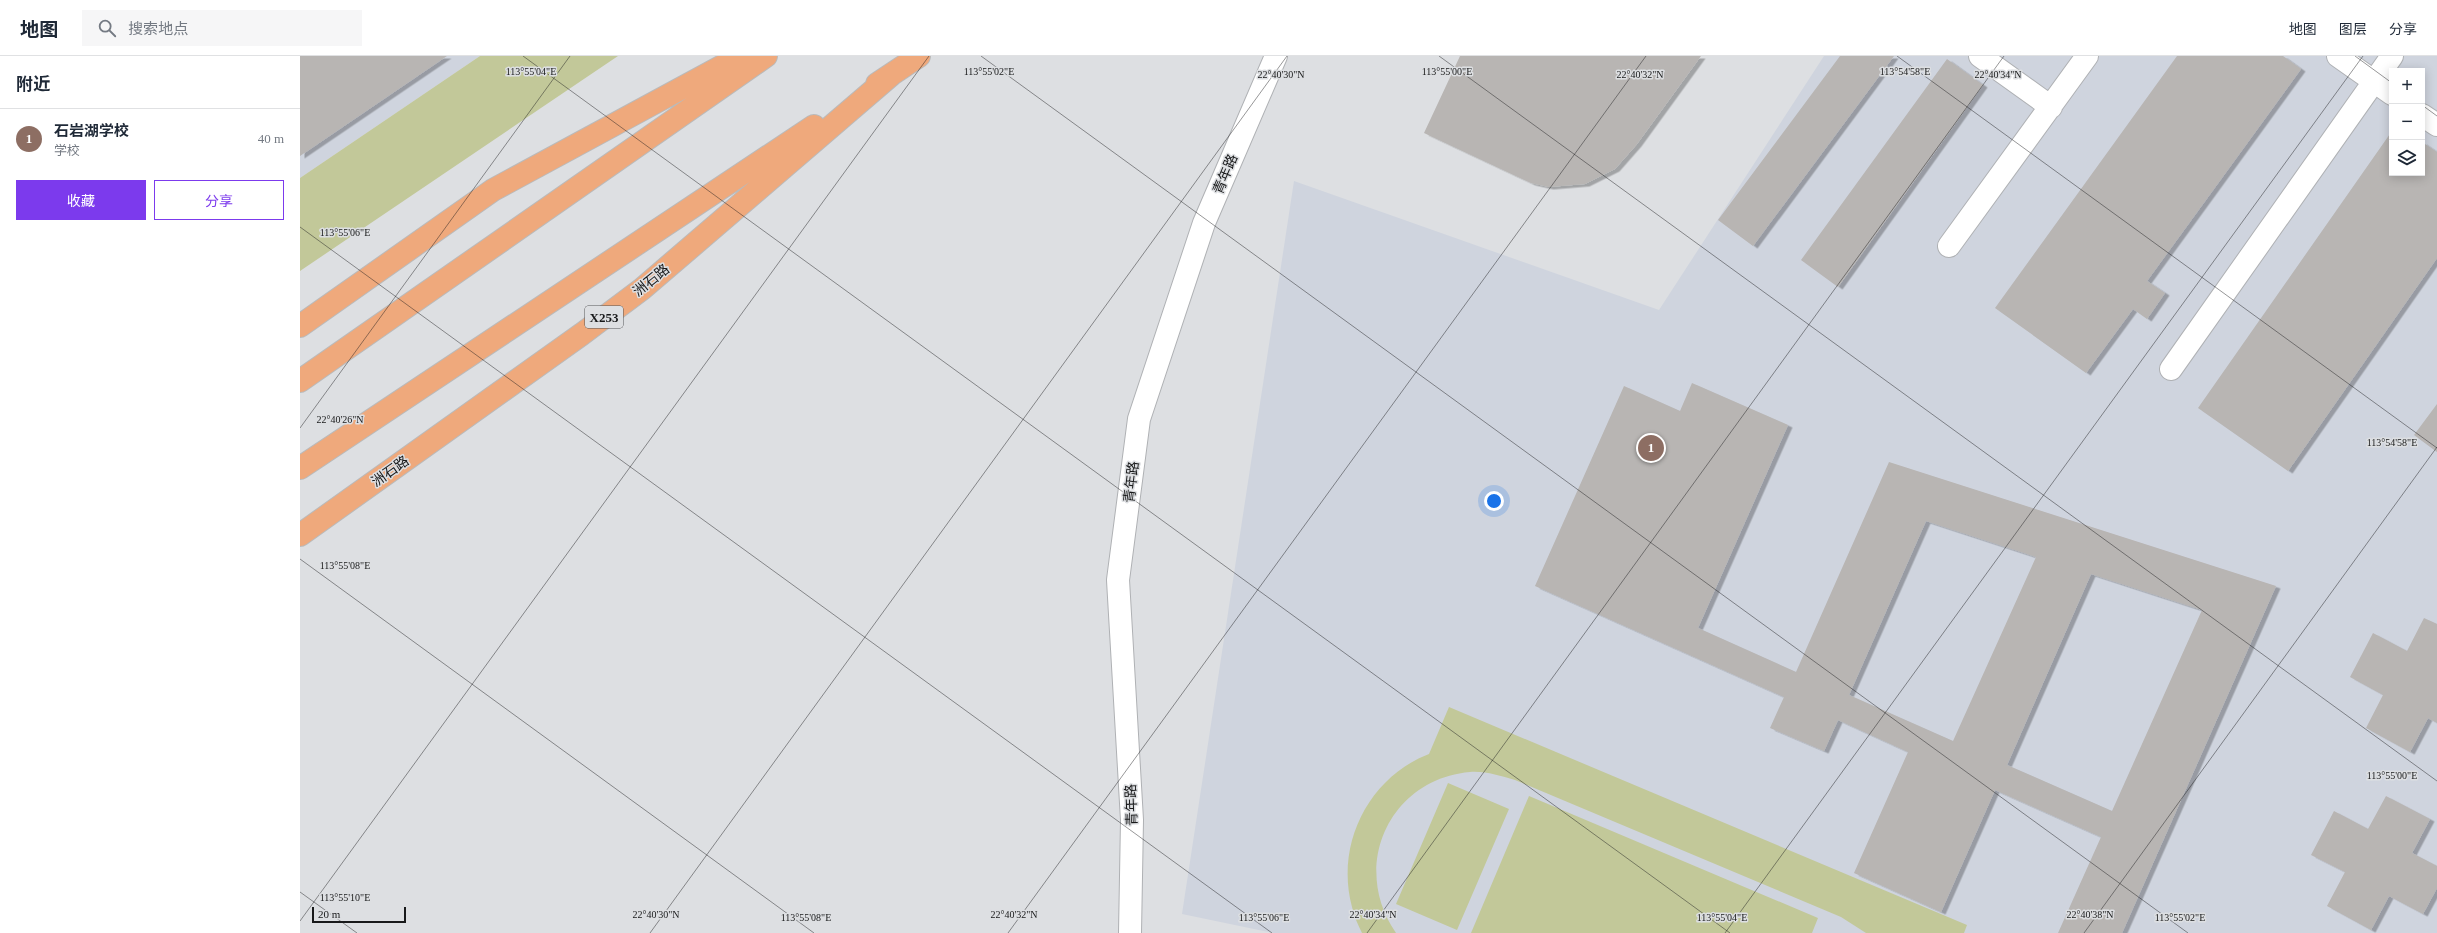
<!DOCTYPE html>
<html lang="zh">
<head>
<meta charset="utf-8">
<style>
  :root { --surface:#fff; --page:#f6f6f7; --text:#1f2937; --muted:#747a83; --line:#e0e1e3; --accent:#7c3aed }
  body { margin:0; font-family:"Times New Roman","Noto Sans SC",serif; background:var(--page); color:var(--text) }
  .controls { position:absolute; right:12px; top:12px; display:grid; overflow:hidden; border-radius:0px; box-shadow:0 2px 10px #0003 }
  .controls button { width:36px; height:36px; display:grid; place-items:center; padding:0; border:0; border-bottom:1px solid var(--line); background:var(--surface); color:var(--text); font:20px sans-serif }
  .scale { position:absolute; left:12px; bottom:10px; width:94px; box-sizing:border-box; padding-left:4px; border:2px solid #18191a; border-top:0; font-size:11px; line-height:14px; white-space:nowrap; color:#18191a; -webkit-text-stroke:3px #dddfe2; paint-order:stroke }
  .you { position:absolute; left:1194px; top:445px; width:14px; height:14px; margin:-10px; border:3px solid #fff; border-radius:50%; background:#1a73e8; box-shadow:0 0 0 6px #1a73e833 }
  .badge { display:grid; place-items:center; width:26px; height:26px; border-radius:50%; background:var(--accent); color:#fff; font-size:13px; font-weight:700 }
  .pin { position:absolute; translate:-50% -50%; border:2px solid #fff; box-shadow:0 1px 4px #0006 }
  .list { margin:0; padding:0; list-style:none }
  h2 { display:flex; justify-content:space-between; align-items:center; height:52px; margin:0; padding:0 16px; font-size:17px }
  h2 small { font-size:13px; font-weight:400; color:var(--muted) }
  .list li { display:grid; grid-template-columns:26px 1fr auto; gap:12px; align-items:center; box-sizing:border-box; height:60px; padding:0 16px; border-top:1px solid var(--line) }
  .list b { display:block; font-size:15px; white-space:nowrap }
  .list p { margin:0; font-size:13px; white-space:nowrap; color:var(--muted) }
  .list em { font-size:13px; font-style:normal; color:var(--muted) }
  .actions { display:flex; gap:8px; padding:12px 16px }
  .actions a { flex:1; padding:9px 0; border:1px solid var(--accent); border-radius:0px; text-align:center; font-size:14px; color:var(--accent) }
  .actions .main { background:var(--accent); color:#fff }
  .icon { flex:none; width:22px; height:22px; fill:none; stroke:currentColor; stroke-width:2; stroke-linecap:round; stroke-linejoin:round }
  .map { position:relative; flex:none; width:2137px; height:877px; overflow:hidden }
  header { display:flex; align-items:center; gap:24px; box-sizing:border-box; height:56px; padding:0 20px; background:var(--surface); border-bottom:1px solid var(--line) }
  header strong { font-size:19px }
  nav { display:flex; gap:22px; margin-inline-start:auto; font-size:14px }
  .search { width:280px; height:36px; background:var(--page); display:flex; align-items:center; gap:10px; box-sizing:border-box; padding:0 14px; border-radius:0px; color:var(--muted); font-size:15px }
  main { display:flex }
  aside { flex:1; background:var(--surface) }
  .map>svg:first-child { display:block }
</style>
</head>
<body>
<header>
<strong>地图</strong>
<div class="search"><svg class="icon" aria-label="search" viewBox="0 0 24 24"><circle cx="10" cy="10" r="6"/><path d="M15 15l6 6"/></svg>搜索地点</div>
<nav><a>地图</a><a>图层</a><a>分享</a></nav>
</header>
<main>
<aside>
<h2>附近<small></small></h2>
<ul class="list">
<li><span class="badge" style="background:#8d6e63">1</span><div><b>石岩湖学校</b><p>学校</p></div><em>40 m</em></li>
</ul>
<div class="actions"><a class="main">收藏</a><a>分享</a></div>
</aside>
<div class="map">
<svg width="2137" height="877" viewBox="0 0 2137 877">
  <defs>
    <filter id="shadow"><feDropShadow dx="4.5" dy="2.5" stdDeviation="0" flood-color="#0004"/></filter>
  </defs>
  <rect width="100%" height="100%" fill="#dddfe2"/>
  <path fill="#cfd4de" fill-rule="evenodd" d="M0 0H180L0 122Z
    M1524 0H2137V877H973L882 858 994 125 1359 254ZM2092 15H2122V117H2092Z"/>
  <path fill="#c2c899" d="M180 0H318L0 215V122Z
    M1149 651 1667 869 1664 877H1566L1541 861 1215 724C1200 720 1186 715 1170 716 1089 723 1050 811 1096 877H1062C1058 869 1054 860 1052 851 1035 788 1069 721 1129 698Z
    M1148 727 1209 753 1157 874 1096 848Z
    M1229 740 1518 862 1512 877H1171Z"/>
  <path fill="#b8b5b3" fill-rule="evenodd" filter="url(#shadow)" d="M0 0H147L0 100Z
    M1160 0H1401L1337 88 1315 113 1285 128 1249 131 1231 127 1124 77Z
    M1540 0H1594L1453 190 1418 164Z
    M1877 0H1983L2001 13 1847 225 1865 237 1847 263 1833 253 1786 317 1695 252Z
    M1647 3 1683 29 1538 231 1501 204Z
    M2092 75V117H2122V86L2137 96V202L1988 415 1898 352Z
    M1392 327 1488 369 1398 572 1496 616 1589 406 1976 530 1822 877H1758L1801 781 1695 734 1641 856 1554 817 1608 696 1538 664 1524 695 1470 672 1484 641 1235 530 1324 330 1380 355ZM1626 465 1736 501 1653 685 1549 639ZM1791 518 1902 554 1812 755 1707 709Z
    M2137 348V396L2114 379Z
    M2124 562 2137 568V667L2128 662 2110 696 2066 672 2083 639 2050 621 2073 577 2107 595Z
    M2086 740 2130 763 2112 797 2137 810V832L2123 858 2089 840 2071 874 2027 850 2045 816 2011 799 2034 755 2068 773Z"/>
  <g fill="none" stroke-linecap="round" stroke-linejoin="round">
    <defs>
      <path id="minor" d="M1680 0 1751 51
        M2038 0 2092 38
        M2122 59 2137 69
        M1649 190 1787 0
        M1871 313 2092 0"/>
      <path id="tertiary" d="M830 877 832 764 818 524 839 363 904 167 976 0"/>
      <path id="primary" d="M577 28 619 0
        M0 270 193 134 441 0
        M0 325 466 0
        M0 412 514 70
        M0 479 282 278 342 233 590 20"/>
    </defs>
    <use href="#minor" stroke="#afb1b4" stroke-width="24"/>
    <use href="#tertiary" stroke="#afb1b4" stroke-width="24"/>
    <use href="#primary" stroke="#bababa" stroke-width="24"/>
    <use href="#minor" stroke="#fff" stroke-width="22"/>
    <use href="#tertiary" stroke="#fff" stroke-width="22"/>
    <use href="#primary" stroke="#efa97c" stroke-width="22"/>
  </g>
  <path fill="none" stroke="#18191a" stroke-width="1" stroke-opacity="0.45" d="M223 0 1430 877M681 0 1888 877M1139 0 2137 725M1597 0 2137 392M2055 0 2092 27M2122 49 2137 60M0 171 972 877M0 372 270 0M0 503 514 877M0 836 57 877M0 865 629 0M350 877 987 0M708 877 1346 0M1067 877 1704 0M1425 877 2063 0M1784 877 2137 391"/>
  <g text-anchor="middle" stroke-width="3" stroke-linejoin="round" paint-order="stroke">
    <rect fill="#dddfe2" stroke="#535456" stroke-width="1" x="285" y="250" width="38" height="22" rx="3"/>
    <g font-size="13" font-weight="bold" fill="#18191a">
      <text x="304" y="266">X253</text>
    </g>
    <g font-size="14" fill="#18191a" stroke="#dddfe2">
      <text transform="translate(925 118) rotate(-67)" y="5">青年路</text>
      <text transform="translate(351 224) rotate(-39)" y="5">洲石路</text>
      <text transform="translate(90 415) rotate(-35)" y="5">洲石路</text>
      <text transform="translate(831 426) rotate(-83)" y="5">青年路</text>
      <text transform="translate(831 749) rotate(-92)" y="5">青年路</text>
    </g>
  </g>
  <g font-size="10" text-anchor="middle" fill="#18191a" stroke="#dddfe2" stroke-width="3" stroke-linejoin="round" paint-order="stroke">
    <text x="231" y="19">113°55'04"E</text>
    <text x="689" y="19">113°55'02"E</text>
    <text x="1147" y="19">113°55'00"E</text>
    <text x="1605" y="19">113°54'58"E</text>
    <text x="981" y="22">22°40'30"N</text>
    <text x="1340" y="22">22°40'32"N</text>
    <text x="1698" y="22">22°40'34"N</text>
    <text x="45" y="180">113°55'06"E</text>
    <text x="40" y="367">22°40'26"N</text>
    <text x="2092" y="390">113°54'58"E</text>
    <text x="45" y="513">113°55'08"E</text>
    <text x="2092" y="723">113°55'00"E</text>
    <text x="45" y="845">113°55'10"E</text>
    <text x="356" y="862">22°40'30"N</text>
    <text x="714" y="862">22°40'32"N</text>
    <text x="1073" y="862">22°40'34"N</text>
    <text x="1790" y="862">22°40'38"N</text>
    <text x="506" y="865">113°55'08"E</text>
    <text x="964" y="865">113°55'06"E</text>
    <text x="1422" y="865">113°55'04"E</text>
    <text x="1880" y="865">113°55'02"E</text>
  </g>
</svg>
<div class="controls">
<button>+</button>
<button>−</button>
<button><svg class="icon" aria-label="layers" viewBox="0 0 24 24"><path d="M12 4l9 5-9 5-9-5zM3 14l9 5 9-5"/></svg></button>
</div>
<div class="scale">20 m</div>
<div class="you"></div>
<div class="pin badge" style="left:1351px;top:392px;background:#8d6e63">1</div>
</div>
</main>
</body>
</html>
